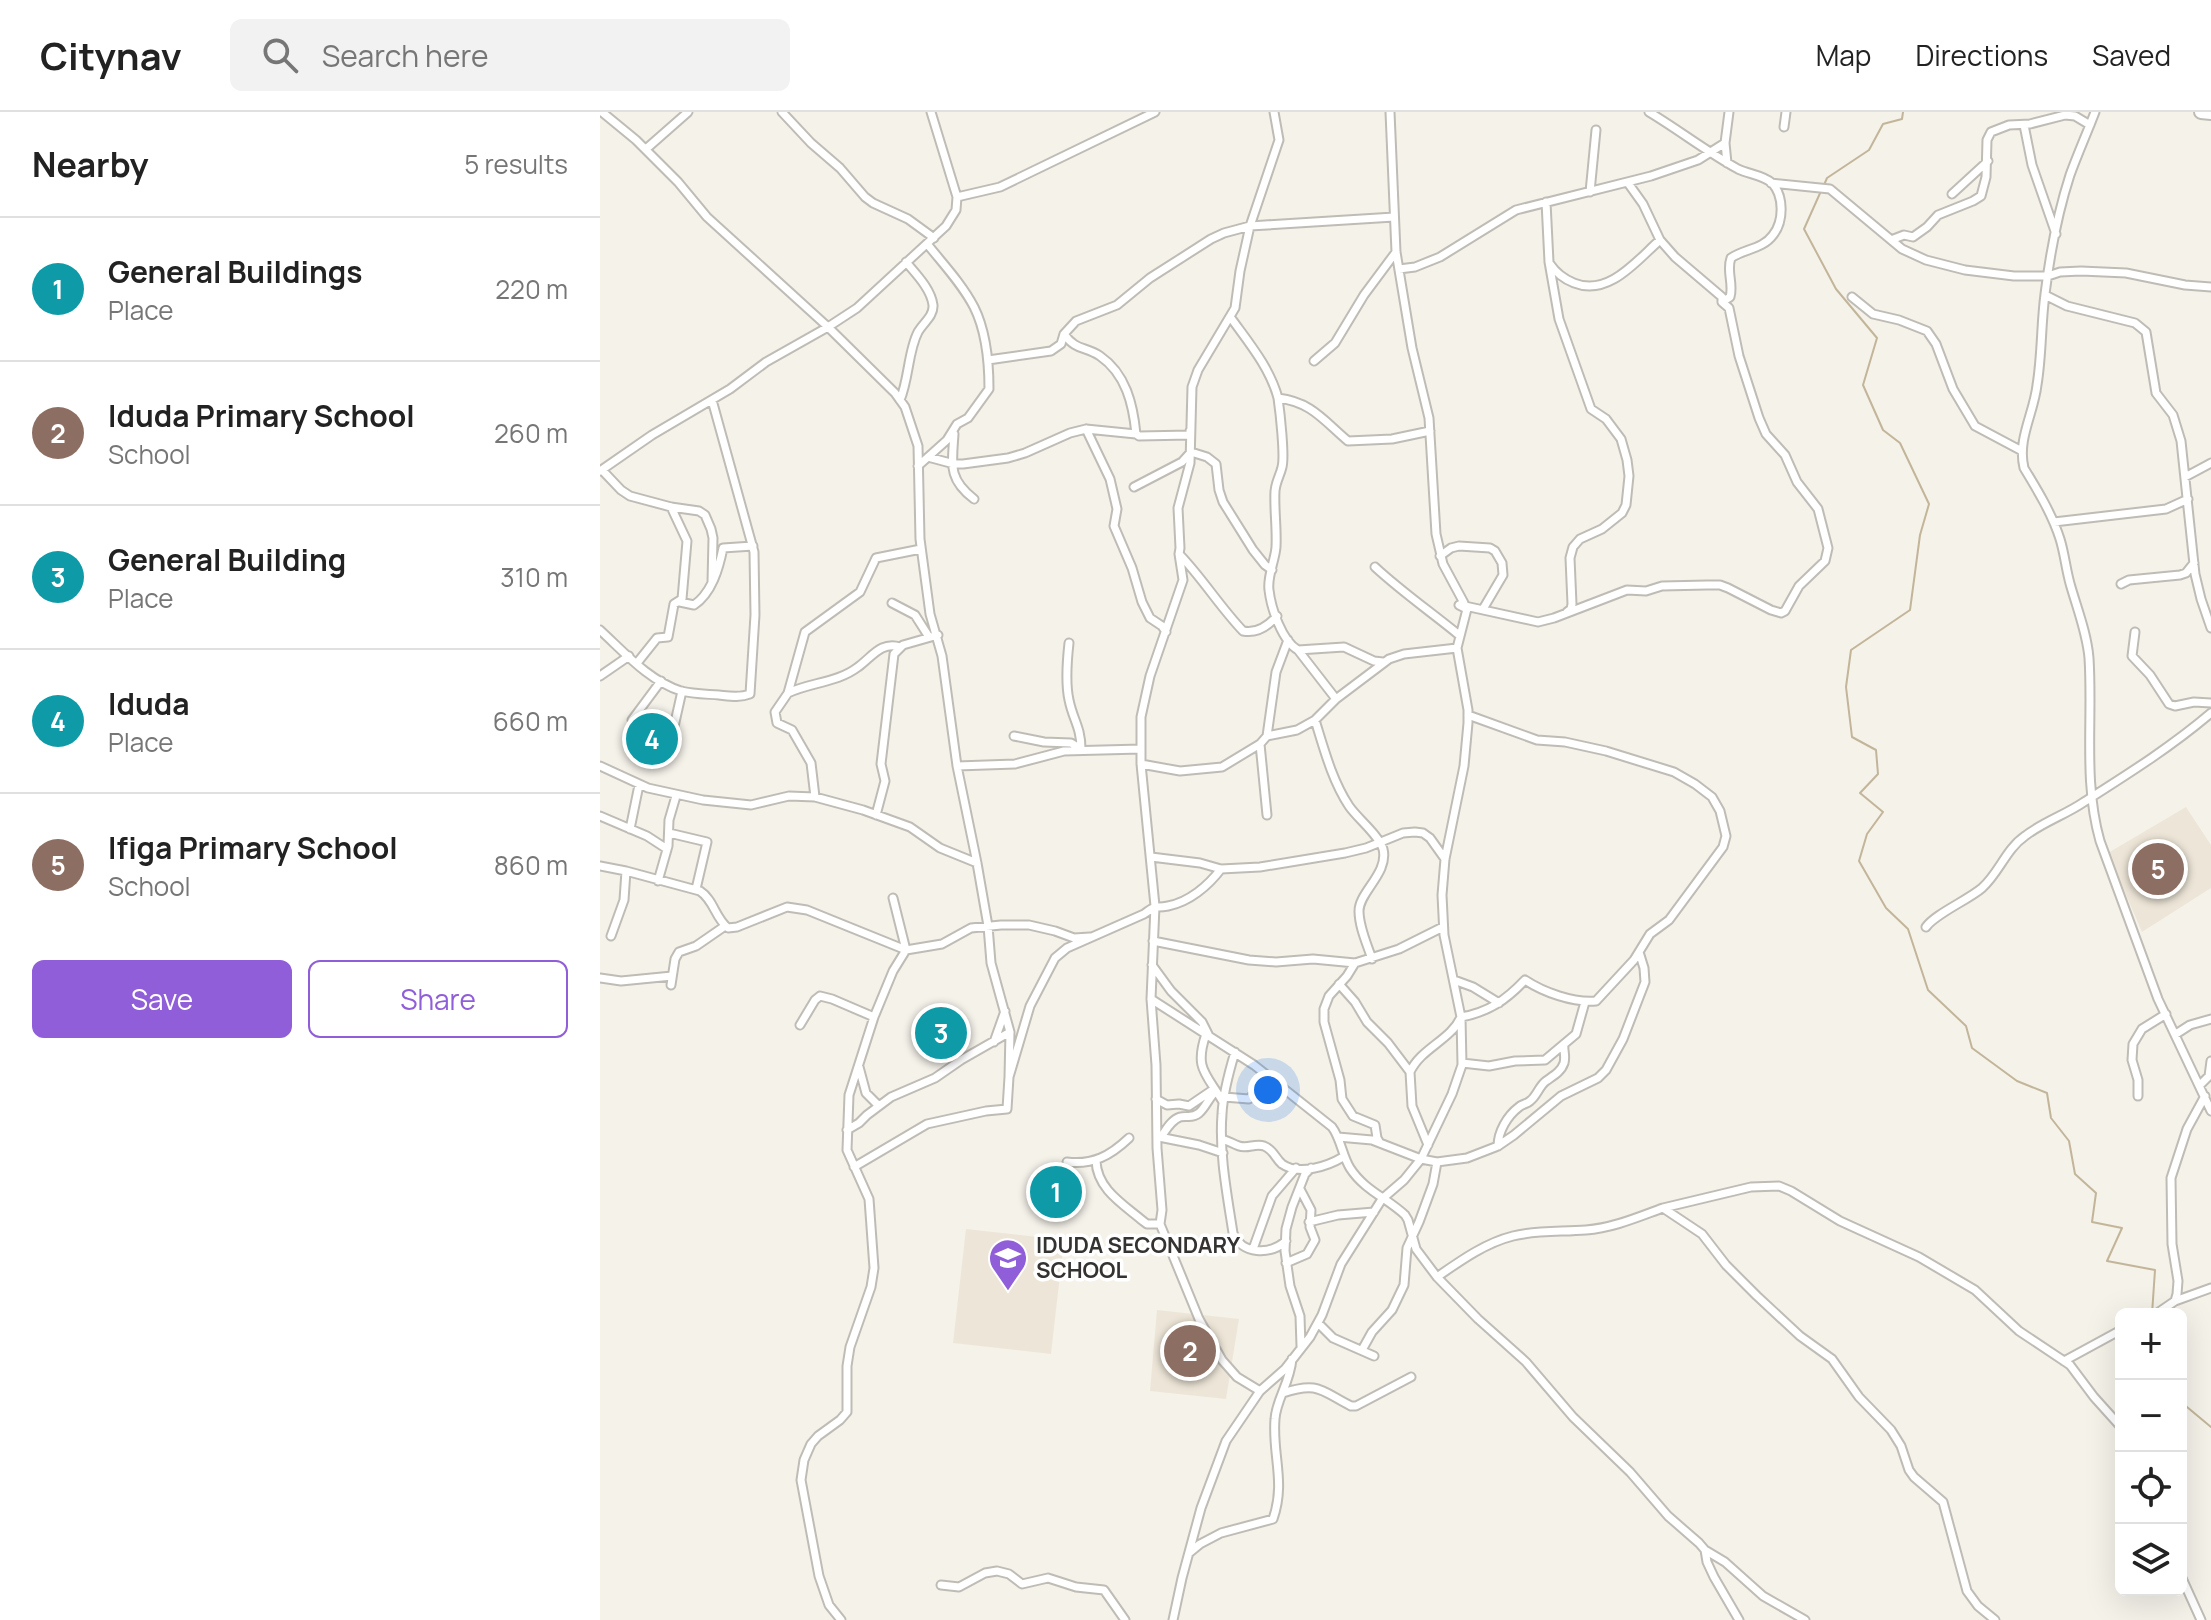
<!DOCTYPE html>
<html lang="en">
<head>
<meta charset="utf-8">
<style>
  :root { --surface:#fff; --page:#f2f2f2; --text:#222; --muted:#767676; --line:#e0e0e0; --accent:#8f5ed8 }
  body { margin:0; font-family:Manrope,sans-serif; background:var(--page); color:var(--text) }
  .controls { position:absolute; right:24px; bottom:24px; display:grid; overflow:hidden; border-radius:12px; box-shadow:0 8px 32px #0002 }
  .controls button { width:72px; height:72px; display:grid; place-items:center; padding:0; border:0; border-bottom:2px solid var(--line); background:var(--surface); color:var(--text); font:40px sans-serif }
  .you { position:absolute; left:668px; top:978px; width:28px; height:28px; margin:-20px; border:6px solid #fff; border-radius:50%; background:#1a73e8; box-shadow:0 0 0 12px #1a73e833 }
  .badge { display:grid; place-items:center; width:52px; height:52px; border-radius:50%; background:var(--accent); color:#fff; font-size:26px; font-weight:700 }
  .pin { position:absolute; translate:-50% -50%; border:4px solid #fff; box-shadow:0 2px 8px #0006 }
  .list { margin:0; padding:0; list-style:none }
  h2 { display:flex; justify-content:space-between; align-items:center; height:104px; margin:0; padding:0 32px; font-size:34px }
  h2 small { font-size:26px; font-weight:400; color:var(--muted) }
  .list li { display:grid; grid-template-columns:52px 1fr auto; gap:24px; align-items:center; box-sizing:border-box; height:144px; padding:0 32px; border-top:2px solid var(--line) }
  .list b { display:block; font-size:30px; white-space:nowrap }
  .list p { margin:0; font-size:26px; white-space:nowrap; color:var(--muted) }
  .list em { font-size:26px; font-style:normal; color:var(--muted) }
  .actions { display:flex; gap:16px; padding:24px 32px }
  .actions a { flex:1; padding:18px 0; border:2px solid var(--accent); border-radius:12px; text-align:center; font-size:28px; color:var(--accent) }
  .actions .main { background:var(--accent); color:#fff }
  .icon { flex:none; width:44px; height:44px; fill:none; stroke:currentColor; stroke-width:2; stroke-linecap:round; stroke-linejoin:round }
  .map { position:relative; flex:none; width:1611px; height:1508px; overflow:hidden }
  header { display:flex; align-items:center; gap:48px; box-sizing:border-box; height:112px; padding:0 40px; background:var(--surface); border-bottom:2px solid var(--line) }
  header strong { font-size:38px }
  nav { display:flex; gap:44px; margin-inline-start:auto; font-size:28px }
  .search { width:560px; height:72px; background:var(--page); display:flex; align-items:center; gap:20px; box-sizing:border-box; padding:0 28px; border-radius:12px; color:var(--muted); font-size:30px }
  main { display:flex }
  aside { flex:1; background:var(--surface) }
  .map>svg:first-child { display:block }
</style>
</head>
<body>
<header>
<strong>Citynav</strong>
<div class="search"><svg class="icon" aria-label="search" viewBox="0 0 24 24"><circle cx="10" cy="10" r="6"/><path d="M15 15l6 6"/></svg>Search here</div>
<nav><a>Map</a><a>Directions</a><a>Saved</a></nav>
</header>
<main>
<aside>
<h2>Nearby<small>5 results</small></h2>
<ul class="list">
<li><span class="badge" style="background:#0f9aa8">1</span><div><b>General Buildings</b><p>Place</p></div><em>220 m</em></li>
<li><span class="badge" style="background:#8d6e63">2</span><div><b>Iduda Primary School</b><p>School</p></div><em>260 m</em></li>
<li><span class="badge" style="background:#0f9aa8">3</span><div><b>General Building</b><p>Place</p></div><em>310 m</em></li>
<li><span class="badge" style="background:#0f9aa8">4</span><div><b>Iduda</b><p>Place</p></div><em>660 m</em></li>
<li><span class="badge" style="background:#8d6e63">5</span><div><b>Ifiga Primary School</b><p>School</p></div><em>860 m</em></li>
</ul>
<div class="actions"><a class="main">Save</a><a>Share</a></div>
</aside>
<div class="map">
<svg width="1611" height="1508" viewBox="0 0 1611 1508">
  <rect width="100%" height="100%" fill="#f5f2ea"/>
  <path fill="#ede6d8" d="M1586 695 1611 733V776L1542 820 1508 741Z
    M366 1117 464 1128 451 1242 353 1231Z
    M557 1198 639 1207 626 1287 550 1279Z"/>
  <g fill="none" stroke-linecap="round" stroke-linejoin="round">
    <path stroke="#c2b599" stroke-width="2" d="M1224 73 1227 66 1269 38 1283 12 1302 7 1303 0
      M1221 79 1204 117 1236 177 1277 226 1263 273 1283 318 1300 331 1329 392 1320 423 1310 498 1251 538 1246 575 1252 625 1276 638 1278 662 1260 681 1283 700 1267 722 1259 749 1286 796 1308 817 1328 878 1366 914 1372 936 1417 969 1447 981 1451 1006 1469 1029 1475 1062 1496 1081 1492 1110 1522 1116 1507 1149 1555 1158 1552 1202
      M1581 1290 1611 1315"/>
    <defs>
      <path id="minor" d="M2 0 36 28 78 70 107 105 228 215 295 281 305 295 318 334 320 427 330 502 342 544 357 654 377 751 388 814 391 851 410 920 409 965
        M182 0 211 31 240 56 265 85 273 91 308 107 334 126
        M1049 0C1079 18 1107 40 1138 57 1148 62 1163 63 1172 71 1184 84 1184 109 1173 123 1163 137 1144 137 1131 146 1126 159 1134 172 1130 185L1122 190
        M1495 0C1487 21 1478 41 1470 63 1458 100 1450 142 1445 182 1441 212 1442 243 1437 273 1434 301 1417 327 1424 356 1438 379 1452 402 1460 427 1465 443 1466 459 1471 475 1478 499 1487 522 1489 546 1493 608 1483 669 1500 729L1558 887 1611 999
        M1424 13 1432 53 1456 122
        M1184 15 1186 0
        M46 37 88 0
        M1127 51 1125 31 1129 0
        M1171 71 1230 77 1302 137 1326 148 1365 158 1414 164H1448L1460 160 1481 159 1526 161 1585 173 1611 175
        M990 80 996 18
        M1352 82 1388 49
        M357 85 400 75 555 0
        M946 90 949 150 959 207 991 297 1006 307 1021 327 1027 348 1029 364 1026 393 1022 401 1002 417 980 427 973 435 970 446 972 492 971 497 967 500
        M1291 128 1304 123 1313 125 1327 115 1338 103 1373 89 1381 84 1386 65 1387 28 1391 20 1409 13 1430 12 1465 3 1475 4 1490 13
        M950 152C956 161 964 167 974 171 1009 185 1037 148 1060 128
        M799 157 815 155 840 145 916 98 1051 64 1098 48 1125 31
        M1445 183 1467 194 1535 211 1546 220 1556 281 1573 303 1581 329 1595 462 1601 487 1611 516
        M1252 185 1273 202 1299 208 1327 219 1336 232 1353 277 1375 314 1422 339
        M631 206C649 231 670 256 678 286 712 290 724 309 748 329L792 327 830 319
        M464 222C476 239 485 234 500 244 526 262 533 292 536 322
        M388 248 451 239 461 232 464 222 476 209 517 193 550 166 611 127 624 121 650 114 794 105
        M714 249 735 231 764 183 796 140
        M678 286C680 300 685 344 682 355 680 364 676 369 675 379 674 397 677 416 676 435 675 449 667 464 669 478 671 496 682 529 698 538L736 587
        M300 288C309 267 308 239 318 220 323 211 334 204 333 193 331 177 316 162 306 150
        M486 317 510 367 517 397 514 414 532 456 542 490 550 506 562 514 566 520
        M354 322C352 353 348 367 374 387
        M328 345 354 352H363L408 346 425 341 470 321 486 317 536 322 539 324 590 323V319
        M318 354 347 328 357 312 368 306 389 277C389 251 386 219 374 195 362 172 344 153 328 133
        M2 358 21 378 30 384 71 395 99 399 105 403 111 417 113 426 112 470
        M0 359 52 323 130 277 166 250 228 215 257 196 346 114 356 98 357 85 331 0
        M1585 365 1611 351
        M534 375 582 350 591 340 607 345 616 352 619 378 623 390 653 438 665 453 672 458
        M1454 410 1566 397 1588 387
        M580 443C603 467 620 495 643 519 657 522 668 514 677 504
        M840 444 851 436 859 434 890 436 895 439 902 451 903 463 883 497
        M775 455C802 480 831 500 859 523
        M1521 472 1529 468 1580 463 1586 461 1594 451
        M80 490 94 493C112 481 119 456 123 436L153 434
        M292 491 315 503 329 525
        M865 494 938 510 954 506 1027 478 1046 479 1062 474 1107 473H1120L1128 476 1171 498 1181 501 1185 499 1199 474 1225 449 1228 436 1218 397 1197 370 1185 343 1166 322 1159 306 1139 244 1129 196 1122 190V185L1075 145 1060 128 1043 92 1028 71
        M0 518C24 540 49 569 81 579 93 582 106 582 119 583 129 584 140 586 150 582L155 503 154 440 112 288
        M1535 520 1532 544 1550 563 1569 592 1575 594 1594 590 1611 591
        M469 531C467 549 465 570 469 588 473 608 481 615 481 637
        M698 538 744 535 774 549 783 550
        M37 551 57 526 68 525 74 492 82 487 87 429 71 395
        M0 564 29 544
        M188 581C211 570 237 571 258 555 272 545 281 529 300 535
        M32 608 61 569
        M715 608C724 637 732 668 749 694 757 706 779 723 783 737 789 761 759 780 759 799 759 815 767 832 772 847
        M414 624 444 630 471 631 481 637
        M667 624 676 560 688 528
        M660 632 667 703
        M69 637 82 579
        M541 652 580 659 622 655 660 632 667 624 697 618 715 608 736 587 789 547 804 542 857 536
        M0 654 48 676 103 688 151 693 189 684 215 685 263 698 310 715 340 736 377 751
        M357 654 415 652 464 639 541 637
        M215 685 211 651 192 618 177 611 175 600 188 581 205 520 260 480 276 446 321 437
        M276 703 285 669 281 652 294 542 303 533 338 523
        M0 704 47 724 67 737
        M30 717 39 673
        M69 721 107 730 96 777
        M551 745 600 751 621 757 660 755 745 741 766 736 803 721 815 720 823 721 830 726 845 747
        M0 754 26 759 100 779C114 788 115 806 128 816L137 815 187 795 207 798 306 838
        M58 769 68 734 69 708 76 684
        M293 786 306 838
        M1326 815C1335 802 1368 788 1382 776 1399 761 1406 737 1425 724 1443 710 1465 703 1484 690 1528 662 1571 635 1611 601
        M11 824 24 788 26 759
        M553 829 649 848 676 850 713 847 755 851 799 837 843 815
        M755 851 747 864 729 884 724 897V910L740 968 742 987 753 1004 775 1013 777 1026 780 1031
        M552 853 571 879 602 910 609 924
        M0 866 21 869 72 864
        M854 868 873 875 899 891
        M739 872 755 890 767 910 788 931 810 960 812 994 828 1033
        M71 873 75 847 79 840 96 834 125 814
        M551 887 654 953 732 1015C741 1027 742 1043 750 1056 764 1078 787 1086 805 1103L808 1108 816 1137 837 1165 878 1207 926 1250 973 1305 1030 1360 1068 1404 1099 1431 1105 1438 1107 1450 1114 1465 1139 1508
        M200 913 215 888 220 884 232 887 274 905
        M606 922C594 957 606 961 623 990
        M1576 922 1590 913 1611 907
        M394 930 405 899
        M635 940C629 960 623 981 622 1002 619 1041 627 1082 633 1121 642 1143 670 1143 686 1129
        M862 951 889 954 915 949 945 948 976 922 985 890
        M259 955 266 981 279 994
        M810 960C821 936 851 928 861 905 889 900 906 888 925 868 943 880 973 891 996 889L1034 848 1050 822 1069 808 1123 735 1126 724 1120 699 1112 685 1095 672 1074 660 1006 639 965 630 937 628 868 603
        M1600 973 1609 964 1611 949
        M1538 984V968L1532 948 1533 932 1542 917 1566 902
        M624 985 649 987 662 972 671 966
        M556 987 567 993 579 992 589 994 614 977
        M247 1018 259 1011 267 1003 291 985 335 966 361 948 410 920
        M559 1025 599 1033 623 1041
        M561 1025C566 1018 571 1008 580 1005 587 1003 592 1007 599 1001 606 995 609 985 616 979
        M738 1025 772 1028 821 1047 837 1050 867 1046 898 1034 914 1023 961 984 998 966 1006 958 1023 927 1045 870 1044 856 1039 840
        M622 1027C629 1029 633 1032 639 1034 648 1037 655 1031 664 1034 674 1038 675 1046 682 1052 699 1064 728 1054 743 1045
        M898 1034C898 1020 907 1004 919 995 922 992 927 992 930 989 937 984 939 974 946 969 953 964 961 960 964 951 966 944 963 938 964 932
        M496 1049C497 1077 523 1092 543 1109L547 1112H559
        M467 1050C493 1053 510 1044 529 1026
        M254 1055 327 1012 386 999 407 997 409 965 430 894 455 846 467 836 544 802C559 791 553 797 568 794 589 790 608 774 621 757
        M1063 1096 1151 1075 1179 1074 1191 1079 1240 1109 1319 1145 1375 1178 1419 1219 1470 1253 1494 1285 1521 1315
        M709 1110 738 1103 774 1100
        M653 1137 672 1084 696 1056
        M686 1151 707 1142 715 1128 710 1115 711 1098 700 1077
        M837 1165C860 1149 885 1131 913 1124 937 1118 961 1120 986 1118 1013 1116 1038 1105 1063 1096L1102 1122 1126 1153 1157 1184 1200 1224 1232 1247 1259 1285 1291 1318 1301 1334 1309 1358 1314 1365 1343 1390 1367 1479 1378 1494 1395 1508
        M1575 1189 1611 1176
        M1556 1202 1575 1189 1577 1182 1578 1169 1572 1132 1571 1066 1587 1017 1605 984
        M718 1211 733 1226 774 1244
        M701 1234 700 1204 690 1174 685 1139 686 1117 692 1095 705 1062 711 1056
        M762 1238 772 1220 792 1198 804 1173 807 1136 819 1110 833 1072 837 1050
        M1464 1249 1521 1218
        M660 1279 637 1265 622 1248 599 1207 560 1112 562 1098 557 1036 556 953 551 887 555 794 541 652V605L550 564 583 468 579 442 580 436 578 396 590 351 592 275 598 258 635 196 640 159 650 114 679 28 674 0
        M683 1281C719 1269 721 1279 751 1294H756L811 1265
        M1105 1438 1125 1450 1163 1484 1205 1508
        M589 1441 600 1432 621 1421 673 1407C686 1370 672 1343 675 1307 676 1288 690 1271 692 1247
        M1581 1464 1601 1508
        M341 1473 359 1475 385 1461 397 1459 409 1462 422 1472 448 1466 476 1475 504 1478 525 1508
        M241 1508 229 1493 219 1464 201 1368 204 1348 211 1332 218 1324 240 1308 247 1300V1254L250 1235 271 1175 274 1156 269 1087 247 1038 249 983 274 905 293 859 306 838 342 832 371 816 401 813H429L455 819 474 826 490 825
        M573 1508 582 1466 601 1396 626 1329 660 1279 685 1257 710 1225 722 1203 741 1152 782 1087 804 1068 821 1047 852 982 862 953 861 905 844 823 842 783 845 747 864 654 868 611V598L857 536 867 497 859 493 864 491 843 452 836 422 829 306 812 236 796 140 790 0"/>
      <path id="trunk" d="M1601 0 1611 1"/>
    </defs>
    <use href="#minor" stroke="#bfbcb5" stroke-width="11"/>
    <use href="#trunk" stroke="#bfbcb5" stroke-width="16"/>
    <use href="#minor" stroke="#fff" stroke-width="7"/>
    <use href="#trunk" stroke="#fff" stroke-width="12"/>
  </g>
  <defs>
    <symbol id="school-pin" viewBox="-11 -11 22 30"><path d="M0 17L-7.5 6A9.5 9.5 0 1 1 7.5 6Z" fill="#8f5ed8" stroke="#fff"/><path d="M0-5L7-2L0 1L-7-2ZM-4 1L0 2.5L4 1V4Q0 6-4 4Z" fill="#fff"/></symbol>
  </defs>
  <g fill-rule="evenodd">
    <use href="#school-pin" x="386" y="1124" width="44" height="60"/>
  </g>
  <g text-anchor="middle" stroke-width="7" stroke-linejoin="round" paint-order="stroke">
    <g font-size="22" font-weight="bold" fill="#353331" stroke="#fff" text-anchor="start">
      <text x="436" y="1141">IDUDA SECONDARY<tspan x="436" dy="25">SCHOOL</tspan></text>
    </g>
  </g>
</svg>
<div class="controls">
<button>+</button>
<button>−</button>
<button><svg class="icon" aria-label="locate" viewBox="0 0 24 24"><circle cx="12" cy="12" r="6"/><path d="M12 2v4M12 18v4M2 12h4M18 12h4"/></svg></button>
<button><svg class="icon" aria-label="layers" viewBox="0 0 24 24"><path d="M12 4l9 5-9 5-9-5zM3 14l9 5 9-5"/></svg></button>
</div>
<div class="you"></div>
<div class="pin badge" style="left:456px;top:1080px;background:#0f9aa8">1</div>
<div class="pin badge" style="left:590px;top:1239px;background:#8d6e63">2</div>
<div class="pin badge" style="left:341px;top:921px;background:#0f9aa8">3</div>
<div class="pin badge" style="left:52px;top:627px;background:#0f9aa8">4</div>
<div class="pin badge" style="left:1558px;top:757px;background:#8d6e63">5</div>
</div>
</main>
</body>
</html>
